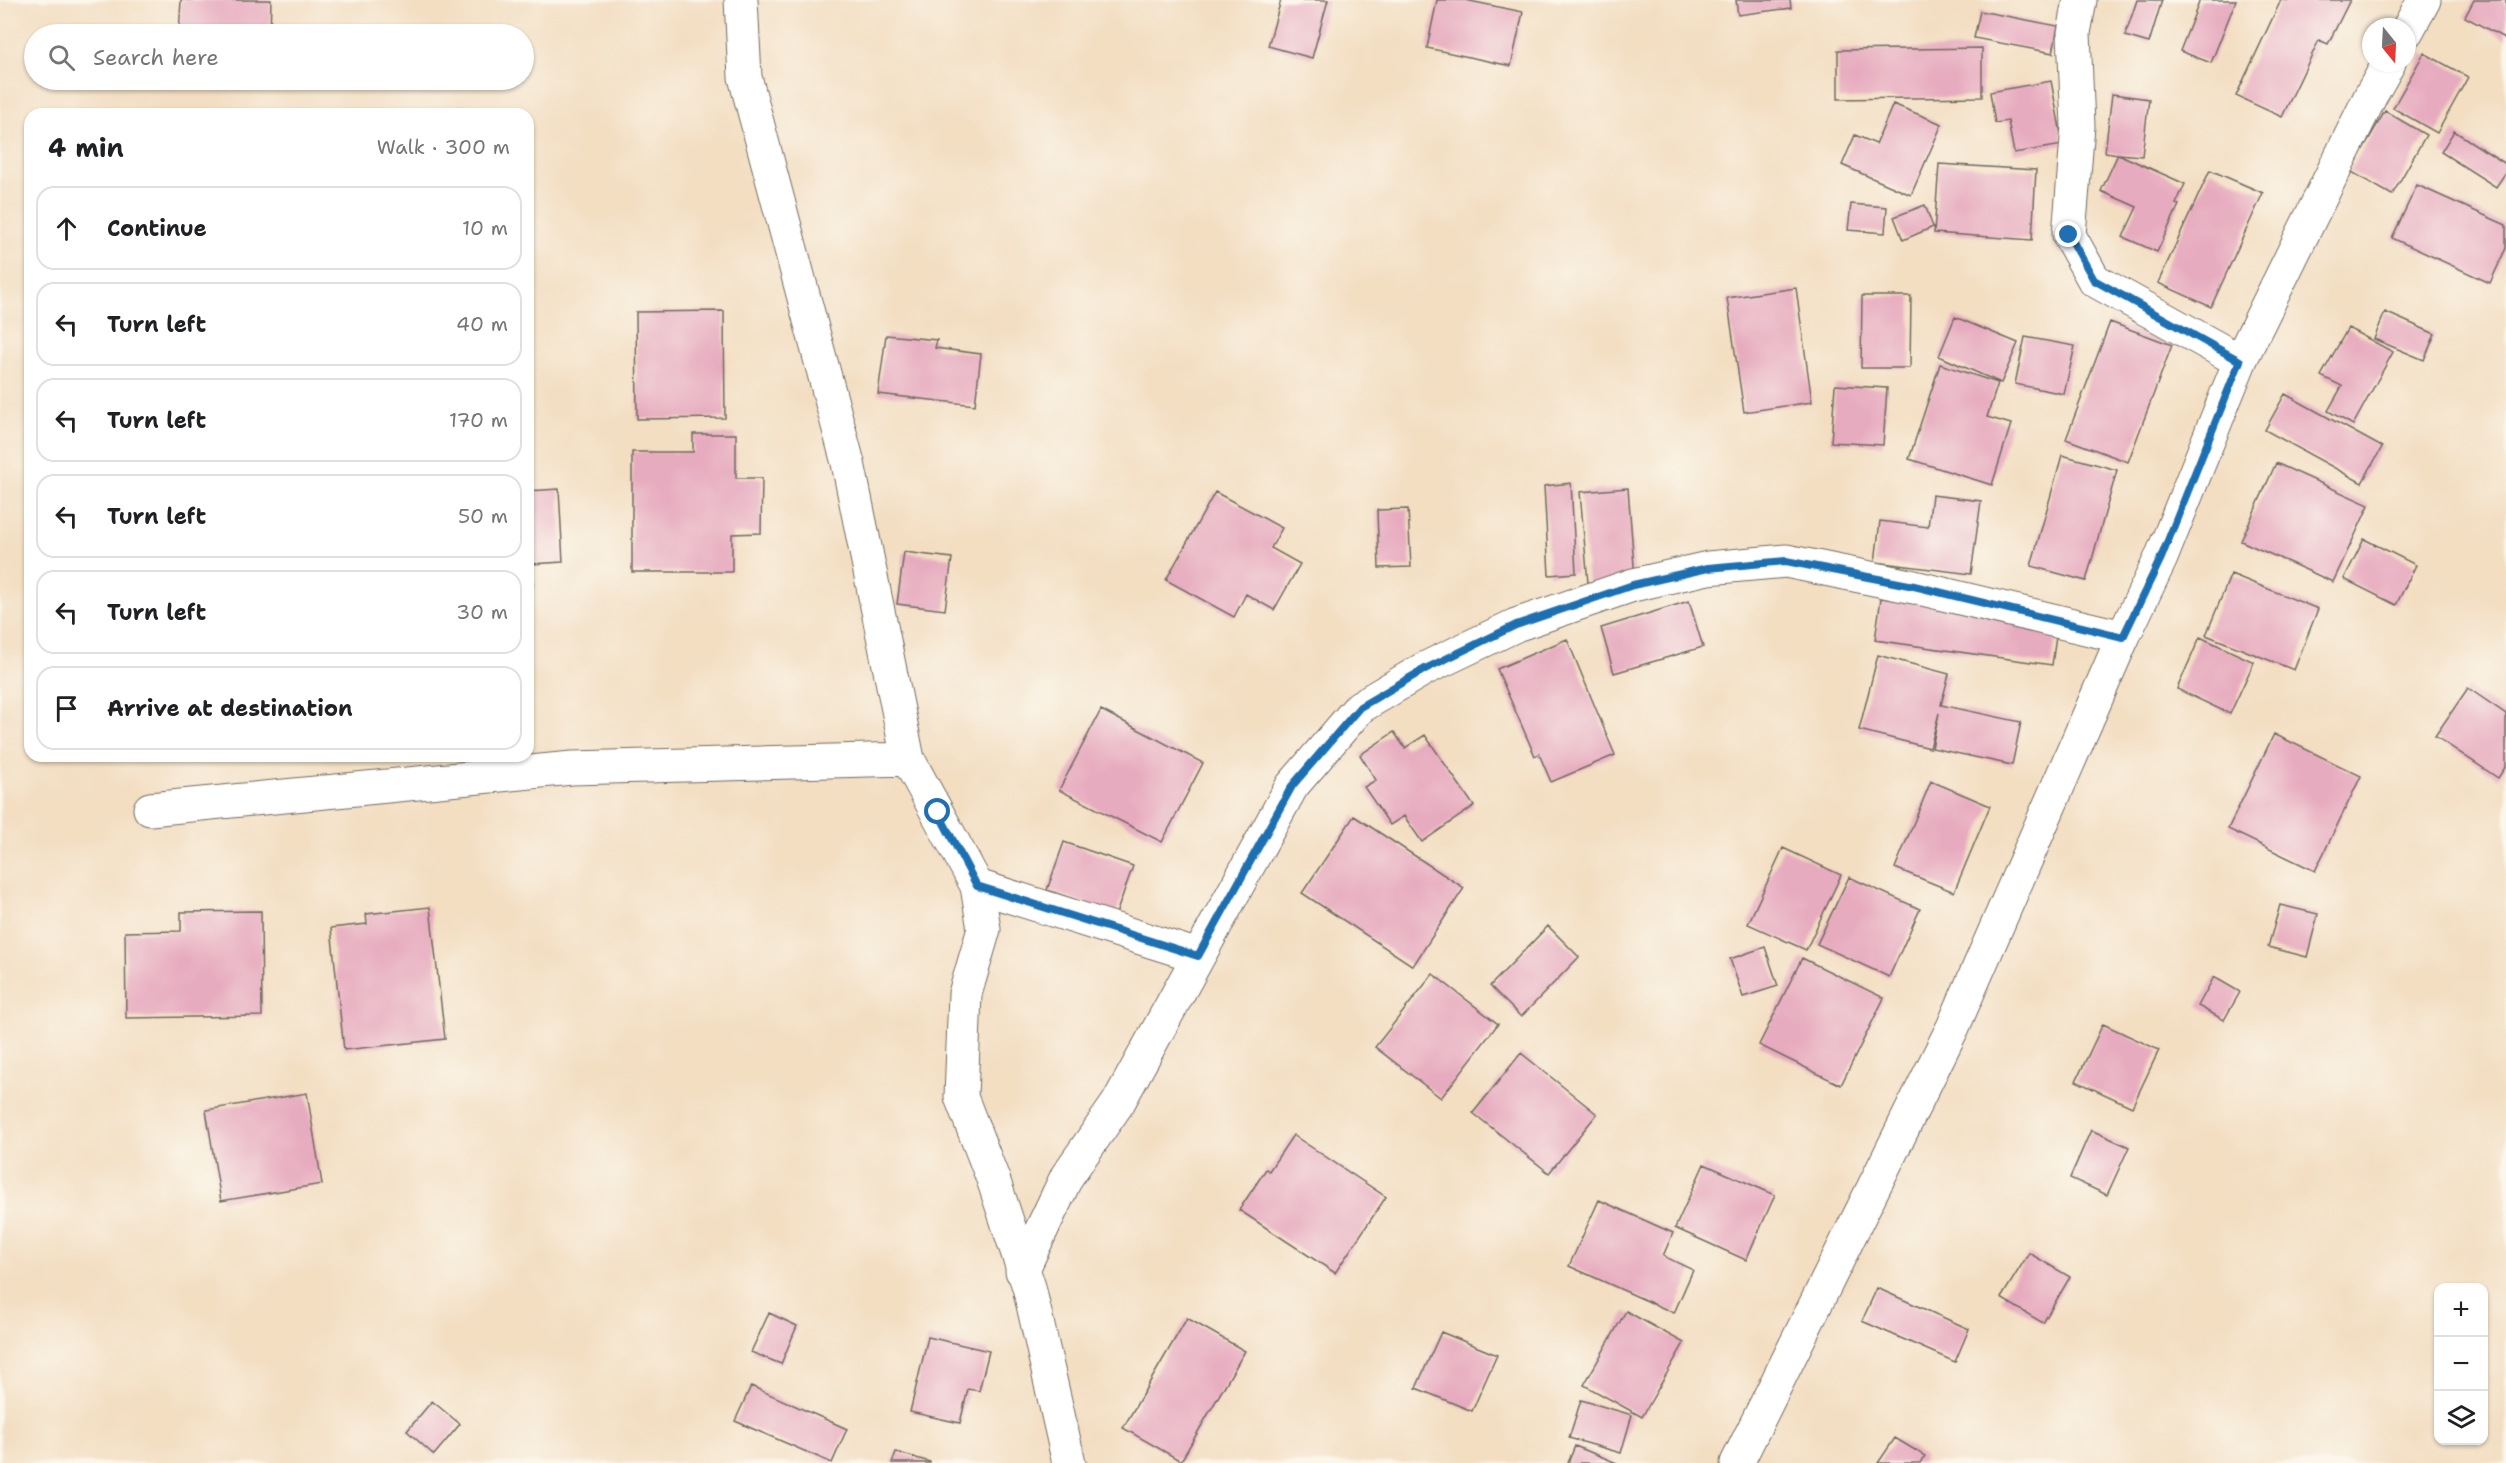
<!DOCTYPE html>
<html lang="en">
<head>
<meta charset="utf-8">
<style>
  :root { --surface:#fff; --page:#f6f6f6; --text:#202124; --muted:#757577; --line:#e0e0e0 }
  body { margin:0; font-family:"Shantell Sans",sans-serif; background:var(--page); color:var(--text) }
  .controls { position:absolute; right:18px; bottom:18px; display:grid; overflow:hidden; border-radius:12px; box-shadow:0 2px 4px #0004 }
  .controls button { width:54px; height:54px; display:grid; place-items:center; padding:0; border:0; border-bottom:2px solid var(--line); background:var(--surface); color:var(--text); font:30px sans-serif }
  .compass { position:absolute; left:2362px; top:18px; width:54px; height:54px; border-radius:50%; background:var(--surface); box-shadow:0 2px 4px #0004; rotate:162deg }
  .stop { position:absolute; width:18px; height:18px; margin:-14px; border:4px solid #1f6fb2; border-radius:50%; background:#fff }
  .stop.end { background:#1f6fb2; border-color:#fff; box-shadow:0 2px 6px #0008 }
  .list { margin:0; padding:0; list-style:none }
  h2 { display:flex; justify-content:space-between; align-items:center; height:78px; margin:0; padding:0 24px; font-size:26px }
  h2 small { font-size:20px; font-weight:400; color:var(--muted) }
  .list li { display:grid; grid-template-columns:39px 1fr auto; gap:18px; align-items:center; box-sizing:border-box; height:84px; margin:0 12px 12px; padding:0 12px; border:2px solid var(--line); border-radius:18px }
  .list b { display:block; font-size:22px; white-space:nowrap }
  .list em { font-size:20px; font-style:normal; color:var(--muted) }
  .icon { flex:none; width:33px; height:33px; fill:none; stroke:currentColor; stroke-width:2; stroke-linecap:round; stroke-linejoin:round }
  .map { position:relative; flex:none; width:2506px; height:1463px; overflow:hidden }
  .search { position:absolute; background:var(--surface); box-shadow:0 2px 4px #0004; left:24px; top:24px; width:510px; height:66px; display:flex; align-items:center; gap:15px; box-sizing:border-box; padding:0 21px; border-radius:33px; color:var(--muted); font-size:22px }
  .panel { position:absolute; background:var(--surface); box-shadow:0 2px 4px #0004; left:24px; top:108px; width:510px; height:654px; border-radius:18px }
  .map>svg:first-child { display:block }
</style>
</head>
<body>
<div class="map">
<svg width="2506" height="1463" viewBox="0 0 2506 1463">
  <rect width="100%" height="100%" fill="#fbf7ec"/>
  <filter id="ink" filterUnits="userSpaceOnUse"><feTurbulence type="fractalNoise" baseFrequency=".0167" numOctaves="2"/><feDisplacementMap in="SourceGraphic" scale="12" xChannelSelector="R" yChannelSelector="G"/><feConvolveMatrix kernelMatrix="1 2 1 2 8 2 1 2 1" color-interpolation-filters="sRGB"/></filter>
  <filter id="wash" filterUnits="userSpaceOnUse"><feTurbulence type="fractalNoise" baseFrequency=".008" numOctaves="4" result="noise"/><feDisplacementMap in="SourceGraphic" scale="24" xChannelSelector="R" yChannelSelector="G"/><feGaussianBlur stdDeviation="1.35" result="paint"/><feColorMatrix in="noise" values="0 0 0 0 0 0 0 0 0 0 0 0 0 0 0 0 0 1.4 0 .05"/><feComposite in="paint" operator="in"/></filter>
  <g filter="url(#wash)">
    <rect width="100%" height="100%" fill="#f3dec2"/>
    <g id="blocks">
      <path fill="#e7abbf" d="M181 0H271L270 34H179Z
        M1281 0H1328L1312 58 1268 46Z
        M1437 0H1465L1523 12 1511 66 1427 48Z
        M1736 0H1790L1791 8 1738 15Z
        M2137 0H2162L2149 43 2125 36Z
        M2200 0H2236L2211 63 2180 51Z
        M2281 0H2350L2328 44 2319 40 2282 117 2236 96Z
        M2474 0H2506V39L2465 17Z
        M1980 11 2058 26 2053 53 1974 38Z
        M1982 48V97L1838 99V50Z
        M2424 53 2468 77 2437 133 2393 108Z
        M2051 81 2063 145 2014 153 2008 121 1995 123 1990 92Z
        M2112 94 2149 99 2142 156 2118 154 2185 184 2176 204 2179 205 2157 252 2123 237 2137 207 2101 191 2118 154 2105 152Z
        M1893 104 1942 124 1911 195 1842 165 1855 135 1876 144Z
        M2385 111 2426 135 2392 195 2350 171Z
        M2454 131 2506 164V172L2496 187 2441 152Z
        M1939 164 2036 170 2032 240 1934 233Z
        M2210 170 2263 193 2211 307 2158 283Z
        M2417 185 2506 225V248L2490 283 2392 238Z
        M1851 204 1887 207 1885 233 1848 230Z
        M1925 205 1933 227 1903 240 1894 217Z
        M1796 288 1812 402 1744 412 1727 298Z
        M1862 296H1911L1910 368H1861Z
        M724 311 725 418 637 419 636 312Z
        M2385 312 2435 334 2424 360 2374 339Z
        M1955 317 2018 343 2001 383 1939 356Z
        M2110 322 2172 345 2128 462 2066 439Z
        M2348 328 2393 352 2353 425 2328 411 2342 386 2321 376Z
        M886 335 937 340 935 348 981 354 975 405 878 394Z
        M2025 337 2075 346 2064 394 2015 384Z
        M1940 364 1998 383 1987 417 2011 424 1992 485 1909 459Z
        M1835 385 1887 388 1883 445 1831 442Z
        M2285 394 2382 447 2362 483 2265 430Z
        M693 434H736V478H762L761 533 732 534V572H632V452H693Z
        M2062 455 2117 470 2086 581 2031 566Z
        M2276 463 2369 505 2333 582 2241 541Z
        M1571 483 1576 573 1549 575 1544 486Z
        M1628 488 1635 579 1588 583 1580 492Z
        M559 489 563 562 532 564 533 587H528V491Z
        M1215 492 1282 528 1271 548 1300 564 1274 610 1246 594 1234 617 1166 580Z
        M1932 495 1981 501 1971 574 1875 562 1880 521 1928 527Z
        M1408 509 1411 567 1379 568 1377 510Z
        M2364 539 2416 565 2396 605 2344 579Z
        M904 552 952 558 945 610 897 604Z
        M2231 574 2318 609 2294 670 2206 635Z
        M1881 598 2058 622 2052 665 1875 640Z
        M1689 601 1703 647 1614 673 1601 628Z
        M2200 637 2254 662 2230 714 2177 689Z
        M1567 639 1615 755 1551 782 1539 754 1535 756 1497 669Z
        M1878 655 1949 674 1941 705 2021 722 2012 765 1932 748 1939 713 1930 748 1859 730Z
        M2468 688 2506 714V766L2498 778 2435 736Z
        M1101 710 1203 763 1162 842 1059 790Z
        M1394 732 1405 748 1425 735 1474 806 1422 842 1404 816 1390 825 1364 787 1376 780 1360 755Z
        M2274 734 2361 776 2315 871 2228 829Z
        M1931 781 1990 806 1954 892 1895 868Z
        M1354 816 1464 888 1413 966 1302 893Z
        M1064 842 1133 866 1116 914 1047 890Z
        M1783 848 1841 875 1806 950 1748 924Z
        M1849 877 1920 909 1889 977 1817 944Z
        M2280 905 2318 914 2307 957 2268 947Z
        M430 907 445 1039 344 1050 331 928 367 924 366 914Z
        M261 911 262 1016 126 1018 125 932 181 931V912Z
        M1548 926 1579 957 1521 1017 1490 986Z
        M1765 947 1778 986 1743 997 1730 959Z
        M1802 958 1884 998 1841 1085 1759 1045Z
        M1433 974 1498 1024 1441 1098 1375 1047Z
        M2214 977 2240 992 2224 1020 2198 1006Z
        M2103 1024 2159 1050 2132 1107 2076 1081Z
        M1521 1053 1597 1114 1549 1173 1473 1113Z
        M307 1093 322 1184 221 1201 206 1110Z
        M2091 1130 2129 1147 2107 1195 2070 1178Z
        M1293 1135 1386 1197 1335 1273 1239 1210 1266 1169 1269 1171Z
        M1704 1164 1775 1195 1746 1260 1675 1228Z
        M1599 1200 1673 1233 1663 1256 1693 1270 1674 1313 1569 1266Z
        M2029 1253 2070 1277 2043 1323 2001 1298Z
        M1877 1288 1969 1329 1955 1362 1862 1321Z
        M1626 1311 1684 1343 1642 1417 1584 1385Z
        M769 1313 797 1326 781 1364 751 1352Z
        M1187 1318 1245 1351 1181 1461 1123 1428Z
        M1441 1332 1497 1355 1472 1411 1416 1388Z
        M928 1337 989 1351 979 1391 968 1389 960 1423 910 1412Z
        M751 1386 847 1429 832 1463 735 1421Z
        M1581 1400 1632 1415 1621 1453 1569 1438Z
        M432 1401 460 1424 434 1455 407 1431Z
        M1895 1438 1925 1456 1921 1463H1878Z
        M1575 1446 1617 1463H1568Z
        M896 1452 930 1462V1463H892Z"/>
    </g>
  </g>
  <g filter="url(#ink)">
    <use href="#blocks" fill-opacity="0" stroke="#716a60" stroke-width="1.5"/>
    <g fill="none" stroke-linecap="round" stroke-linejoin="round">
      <defs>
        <path id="street" d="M741 0 745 77 848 463 908 759 977 886 984 929 965 994 961 1097 993 1179 1029 1287 1069 1463
          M2080 0 2074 33 2078 126 2069 235 2094 280 2240 361
          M150 809 572 768 908 759
          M977 886 1198 956
          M1022 1271 1067 1176 1118 1103 1292 786 1360 707 1424 669 1516 625 1633 585 1708 568 1786 561 1914 587 2123 637"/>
        <path id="secondary" d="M2407 31 2424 0
          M1737 1463 1953 1027 2123 637 2161 558 2240 361 2371 95 2389 63"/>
      </defs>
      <use href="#street" stroke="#716a60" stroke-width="35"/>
      <use href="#secondary" stroke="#716a60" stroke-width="35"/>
      <use href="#street" stroke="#fff" stroke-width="33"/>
      <use href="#secondary" stroke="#fff" stroke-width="33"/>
    </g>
  </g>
  <g fill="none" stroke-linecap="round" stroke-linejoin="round" filter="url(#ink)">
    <path stroke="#1f6fb2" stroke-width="8" d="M938 812 977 886 1198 956 1292 786 1360 707 1425 669 1516 625 1633 585 1708 568 1786 561 1914 586 2123 637 2161 558 2240 361 2094 280 2069 235"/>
  </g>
</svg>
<div class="controls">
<button>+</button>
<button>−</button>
<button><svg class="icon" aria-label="layers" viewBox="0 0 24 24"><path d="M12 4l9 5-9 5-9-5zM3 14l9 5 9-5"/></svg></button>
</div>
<svg class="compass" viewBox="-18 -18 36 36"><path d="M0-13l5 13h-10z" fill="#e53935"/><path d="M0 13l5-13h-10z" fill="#757577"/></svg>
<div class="stop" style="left:938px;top:812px"></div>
<div class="stop end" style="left:2069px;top:235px"></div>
<div class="search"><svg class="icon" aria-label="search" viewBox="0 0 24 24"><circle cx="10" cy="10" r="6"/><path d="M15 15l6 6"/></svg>Search here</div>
<section class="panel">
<h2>4 min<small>Walk · 300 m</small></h2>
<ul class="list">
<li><svg class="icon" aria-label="ahead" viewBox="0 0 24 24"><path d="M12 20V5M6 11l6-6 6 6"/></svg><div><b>Continue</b></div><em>10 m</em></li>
<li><svg class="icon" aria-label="left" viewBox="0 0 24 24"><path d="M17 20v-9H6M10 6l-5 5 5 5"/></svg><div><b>Turn left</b></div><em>40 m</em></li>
<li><svg class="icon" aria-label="left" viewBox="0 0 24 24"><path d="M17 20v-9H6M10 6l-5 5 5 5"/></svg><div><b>Turn left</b></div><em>170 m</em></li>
<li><svg class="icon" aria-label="left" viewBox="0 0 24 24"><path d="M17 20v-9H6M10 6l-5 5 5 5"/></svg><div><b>Turn left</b></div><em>50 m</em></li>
<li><svg class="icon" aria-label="left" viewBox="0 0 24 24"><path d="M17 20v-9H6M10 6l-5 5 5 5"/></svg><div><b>Turn left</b></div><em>30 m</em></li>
<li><svg class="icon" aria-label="arrive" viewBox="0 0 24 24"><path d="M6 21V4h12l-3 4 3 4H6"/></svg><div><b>Arrive at destination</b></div></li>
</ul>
</section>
</div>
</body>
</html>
